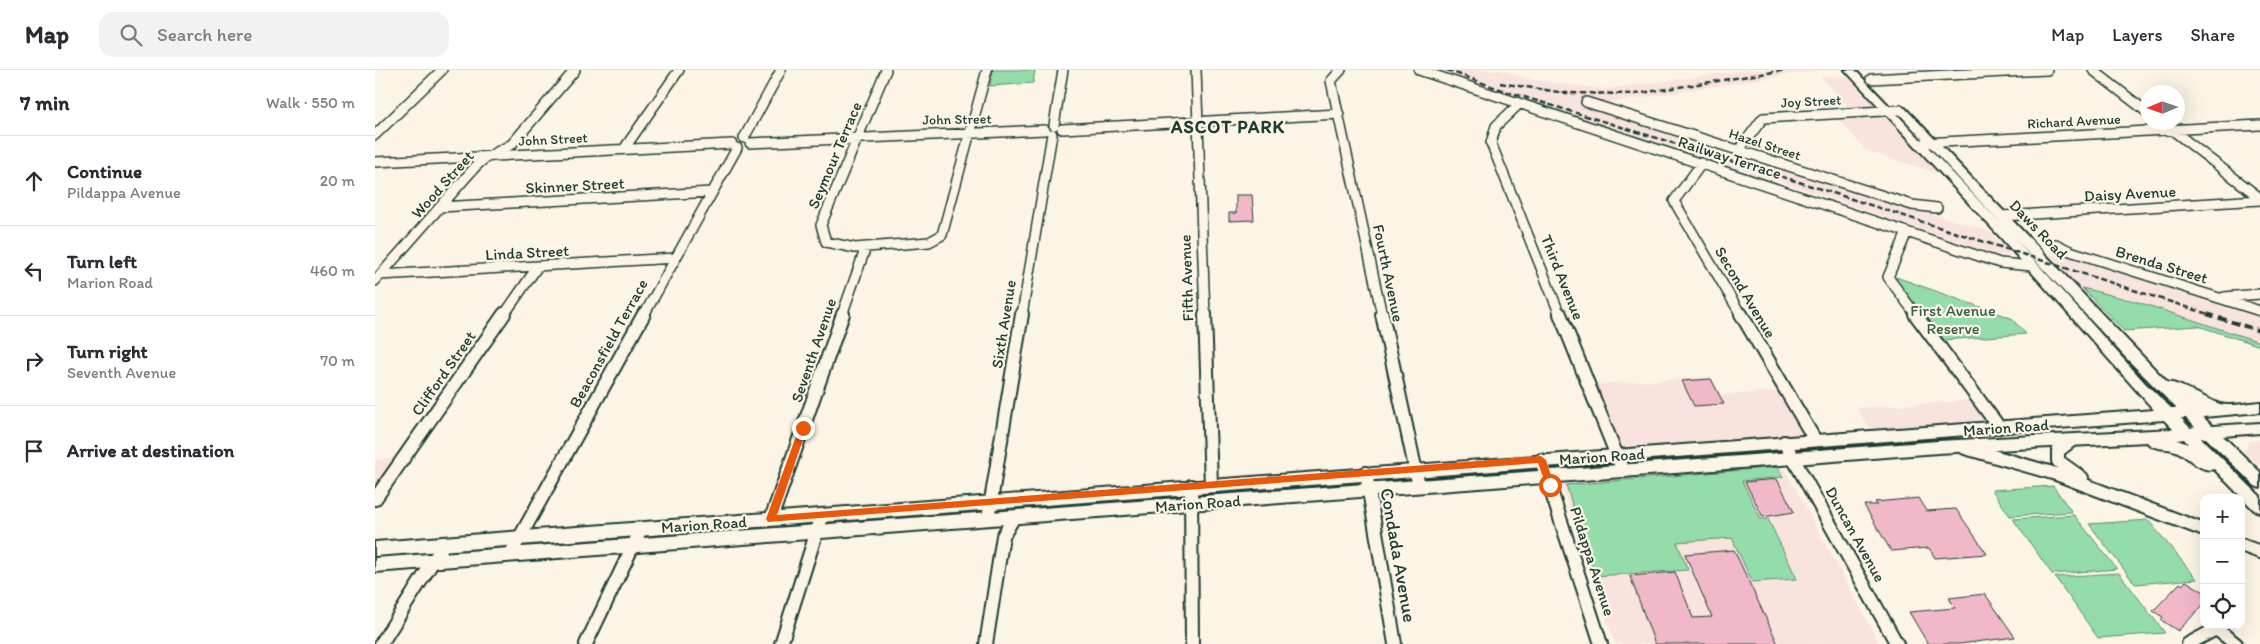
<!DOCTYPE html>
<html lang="en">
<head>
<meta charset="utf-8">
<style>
  :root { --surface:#fff; --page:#f2f2f3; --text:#2b2b33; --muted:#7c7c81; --line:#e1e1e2 }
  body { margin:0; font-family:Itim,sans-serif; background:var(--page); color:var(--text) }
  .controls { position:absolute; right:15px; bottom:15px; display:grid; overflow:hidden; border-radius:10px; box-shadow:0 5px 20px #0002 }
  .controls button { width:45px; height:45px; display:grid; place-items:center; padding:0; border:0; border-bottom:1px solid var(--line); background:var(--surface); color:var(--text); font:25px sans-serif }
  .compass { position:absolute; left:1765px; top:15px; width:45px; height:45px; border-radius:50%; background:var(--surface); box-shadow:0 5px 20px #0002; rotate:268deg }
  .stop { position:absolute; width:15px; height:15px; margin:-11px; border:4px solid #ea580c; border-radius:50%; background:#fff }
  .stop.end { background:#ea580c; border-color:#fff; box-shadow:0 1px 5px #0008 }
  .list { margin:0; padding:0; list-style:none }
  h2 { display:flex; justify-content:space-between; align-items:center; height:65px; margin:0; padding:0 20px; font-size:21px }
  h2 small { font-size:16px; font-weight:400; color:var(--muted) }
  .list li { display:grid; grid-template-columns:32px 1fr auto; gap:15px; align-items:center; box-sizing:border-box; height:90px; padding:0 20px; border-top:1px solid var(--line) }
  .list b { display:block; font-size:19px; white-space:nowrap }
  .list p { margin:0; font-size:16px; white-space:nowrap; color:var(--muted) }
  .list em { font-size:16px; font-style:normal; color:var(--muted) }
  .icon { flex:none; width:28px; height:28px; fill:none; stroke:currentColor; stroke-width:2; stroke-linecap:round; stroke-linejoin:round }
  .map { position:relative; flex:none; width:1885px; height:574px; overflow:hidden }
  header { display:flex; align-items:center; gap:30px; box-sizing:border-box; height:70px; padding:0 25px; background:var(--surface); border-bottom:1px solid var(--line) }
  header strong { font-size:24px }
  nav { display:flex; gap:28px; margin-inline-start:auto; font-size:18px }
  .search { width:350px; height:45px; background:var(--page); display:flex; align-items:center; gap:12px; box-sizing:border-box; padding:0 18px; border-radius:15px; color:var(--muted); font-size:19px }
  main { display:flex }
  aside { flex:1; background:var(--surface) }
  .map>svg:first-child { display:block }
</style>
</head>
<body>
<header>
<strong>Map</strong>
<div class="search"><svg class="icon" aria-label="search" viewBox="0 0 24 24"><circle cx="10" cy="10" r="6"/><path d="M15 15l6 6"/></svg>Search here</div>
<nav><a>Map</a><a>Layers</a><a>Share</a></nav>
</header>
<main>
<aside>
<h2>7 min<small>Walk · 550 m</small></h2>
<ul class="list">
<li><svg class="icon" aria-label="ahead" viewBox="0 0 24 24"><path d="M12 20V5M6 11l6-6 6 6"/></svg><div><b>Continue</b><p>Pildappa Avenue</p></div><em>20 m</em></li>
<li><svg class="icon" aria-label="left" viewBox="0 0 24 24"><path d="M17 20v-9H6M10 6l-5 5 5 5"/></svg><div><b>Turn left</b><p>Marion Road</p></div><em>460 m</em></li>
<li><svg class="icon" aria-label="right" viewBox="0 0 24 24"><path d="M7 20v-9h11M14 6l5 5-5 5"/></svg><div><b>Turn right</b><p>Seventh Avenue</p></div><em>70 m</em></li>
<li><svg class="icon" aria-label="arrive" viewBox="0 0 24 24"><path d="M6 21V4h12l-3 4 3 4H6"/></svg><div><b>Arrive at destination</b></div></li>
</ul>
</aside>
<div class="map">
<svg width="1885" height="574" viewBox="0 0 1885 574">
  <rect width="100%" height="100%" fill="#fcf5e5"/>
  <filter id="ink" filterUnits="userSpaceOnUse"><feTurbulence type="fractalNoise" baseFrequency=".02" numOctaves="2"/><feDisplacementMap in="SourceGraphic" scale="10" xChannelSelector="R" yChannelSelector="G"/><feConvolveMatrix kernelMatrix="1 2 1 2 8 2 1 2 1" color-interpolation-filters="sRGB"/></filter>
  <g filter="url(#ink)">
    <path fill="#f9e3dd" d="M1060 0H1125L1158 10 1230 19 1373 0H1443L1233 33 1213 28 1206 36 1344 81 1614 161 1636 184 1622 185 1437 122Z
      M1475 6 1503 35 1502 39 1476 40 1446 7Z
      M1511 44 1514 47 1569 105 1491 81 1461 46Z
      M1671 184 1694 187 1885 248V272L1763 232 1704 217Z
      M1337 307 1346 325 1406 321 1428 360 1420 367 1253 379 1244 373 1221 314Z
      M1599 330 1612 347 1608 353 1496 360 1481 338Z
      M1885 370V397L1870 382 1874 371Z
      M26 388 0 423V390Z
      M1404 396 1411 401 1505 574H1240L1187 417 1191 411Z"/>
    <path fill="#94dcaa" stroke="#5a8c6f" d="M618 0H660L658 13 615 16Z
      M1521 207 1636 248 1651 264 1569 270 1523 213Z
      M1707 218 1763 232 1885 272V276L1823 256 1749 261Z
      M1403 397 1408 407 1367 411 1386 449H1393L1422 509 1377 512 1357 468 1302 472 1313 500 1220 506 1191 415Z
      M1678 416 1697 442 1635 446 1617 420Z
      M1699 445 1742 499 1677 504 1638 449Z
      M1773 450 1822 509 1760 514 1714 454Z
      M1744 503 1790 563 1723 568 1680 507Z"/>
    <path fill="#f1b8ca" stroke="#1f3d34" d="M861 125H877L879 150 854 151V143H861Z
      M1336 309 1349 334 1319 336 1307 311Z
      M1402 409 1419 442 1388 447 1370 412Z
      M1544 428 1552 441 1581 439 1612 484 1560 488 1554 478 1516 481 1489 435H1502L1500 432Z
      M1359 480 1403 574H1280L1255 506 1300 502 1318 548 1337 547 1310 484Z
      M1811 511 1829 522V534L1803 561 1786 550 1788 547 1778 541 1805 513 1807 515Z
      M1610 524 1640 567 1584 574H1553L1534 542 1580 538 1574 528Z"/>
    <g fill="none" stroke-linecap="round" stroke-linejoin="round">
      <defs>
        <path id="minor-far1" d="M511 0 446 155 451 172 480 178 554 172 567 165 612 0
          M821 0 830 245
          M966 0 956 11 1007 245
          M1044 0 1625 193 1657 196
          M1718 0 1772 42
          M1496 9 1672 0
          M1211 32 1537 135 1562 138
          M1144 34 1121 56 1116 73 1185 245
          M1787 52 1885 128
          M679 55 688 0
          M687 59 964 44
          M0 65 67 0
          M369 68 406 0
          M375 73 670 60
          M1549 73 1885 55
          M249 79 304 0
          M1364 80 1388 48 1525 40
          M0 92 357 74
          M1327 93 1299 131 1366 245
          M65 137 337 122
          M1627 146 1885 130
          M1532 162 1513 207 1541 245
          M1681 174 1695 181 1885 241
          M5 205 301 188
          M0 211 101 96 109 89 137 74 200 0
          M1849 227 1885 224
          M129 245 163 196
          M269 245 362 78
          M467 245 491 177
          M647 245 677 64"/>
        <path id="minor" d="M830 244 836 415
          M1007 244 1044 416
          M1185 244 1248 401
          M1366 244 1440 370
          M1540 244 1624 357
          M1696 371 1683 381V391L1707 408
          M1409 372 1522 574
          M1590 378 1681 404 1829 460
          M1166 390 1226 574
          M991 403 1020 574
          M816 416 817 574
          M0 429 129 244
          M396 449 468 244
          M613 449 647 244
          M1866 475 1885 482
          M135 485 269 244
          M1841 559 1861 574
          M6 574 69 474
          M211 574 266 459
          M406 574 447 445
          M611 574 628 466 639 447
          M1813 574 1841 559V555"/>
        <path id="major" d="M1470 0H1480L1626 154 1521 40 1522 38H1530L1793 313C1802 311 1832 330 1845 334 1856 337 1873 333 1885 332V342L1828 347 1837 356 1885 353V363L1848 366 1885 402V418L1880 416 1831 368H1826L1885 426V442L1879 440 1839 399C1826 403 1813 387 1803 382 1794 377 1779 381 1772 372L1563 383 0 502V488L1563 371 1798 359 1789 350 0 486V472L1779 340 1626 168ZM1639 168 1752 289 1801 338H1796L1771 314ZM1806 348H1811L1820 357 1815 358ZM1809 369 1813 374 1802 370Z"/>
      </defs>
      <use href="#minor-far1" stroke="#1f3d34" stroke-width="12"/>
      <use href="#minor" stroke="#1f3d34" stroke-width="16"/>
      <use href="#major" stroke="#1f3d34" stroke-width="4"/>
      <use href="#minor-far1" stroke="#fcf5e5" stroke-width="9"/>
      <use href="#minor" stroke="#fcf5e5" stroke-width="12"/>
      <use href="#major" fill="#fcf5e5" fill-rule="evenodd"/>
      <path stroke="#1f3d34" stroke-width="2.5" stroke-dasharray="6 3" stroke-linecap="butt" d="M1072 0 1127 20 1427 113 1836 245
        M1125 13 1190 23 1260 24 1411 0"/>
      <path stroke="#1f3d34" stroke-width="4" stroke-dasharray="8 4.5" stroke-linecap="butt" d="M1832 244 1885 261"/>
    </g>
  </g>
  <path fill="#ea580c" d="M428 355 432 358 402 445 1166 386 1171 390 1179 415 1175 419 1172 418 1163 393 393 452 391 449 424 358Z"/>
  <g text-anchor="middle" stroke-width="4.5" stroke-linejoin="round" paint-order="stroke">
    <g font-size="14" fill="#1f3d34" stroke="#fcf5e5">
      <text transform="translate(1436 31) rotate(-3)" y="5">Joy Street</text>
      <text transform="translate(582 49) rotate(-1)" y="5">John Street</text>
      <text transform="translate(1699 51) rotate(-3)" y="5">Richard Avenue</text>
      <text transform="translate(178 69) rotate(-3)" y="5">John Street</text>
      <text transform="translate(1390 74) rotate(18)" y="5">Hazel Street</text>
    </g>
    <g font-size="16" fill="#1f3d34" stroke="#fcf5e5">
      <text transform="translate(459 85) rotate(-67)" y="6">Seymour Terrace</text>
      <text transform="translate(1355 87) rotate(18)" y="6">Railway Terrace</text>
      <text transform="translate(67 114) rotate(-48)" y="6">Wood Street</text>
      <text transform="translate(200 115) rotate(-3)" y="6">Skinner Street</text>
      <text transform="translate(1755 123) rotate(-3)" y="6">Daisy Avenue</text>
      <text transform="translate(1664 159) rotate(46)" y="6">Daws Road</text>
      <text transform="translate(152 182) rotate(-3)" y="6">Linda Street</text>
      <text transform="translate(1787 194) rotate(17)" y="6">Brenda Street</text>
      <text transform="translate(1014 203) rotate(78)" y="6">Fourth Avenue</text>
      <text transform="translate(1188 207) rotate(68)" y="6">Third Avenue</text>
      <text transform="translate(811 208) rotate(-92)" y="6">Fifth Avenue</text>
      <text transform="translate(1371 222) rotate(59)" y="6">Second Avenue</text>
      <text transform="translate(628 254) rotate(-81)" y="6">Sixth Avenue</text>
      <text transform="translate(233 273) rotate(-61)" y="6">Beaconsfield Terrace</text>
      <text transform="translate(438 280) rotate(-71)" y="6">Seventh Avenue</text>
      <text transform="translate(68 303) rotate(-55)" y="6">Clifford Street</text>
      <text transform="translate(1631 357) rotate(-4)" y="6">Marion Road</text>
      <text transform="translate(1227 386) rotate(-4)" y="6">Marion Road</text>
      <text transform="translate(823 433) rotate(-4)" y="6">Marion Road</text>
      <text transform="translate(329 454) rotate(-4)" y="6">Marion Road</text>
      <text transform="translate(1481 464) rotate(61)" y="6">Duncan Avenue</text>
      <text transform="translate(1218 491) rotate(72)" y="6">Pildappa Avenue</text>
    </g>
    <g font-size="16" fill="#365d4c" stroke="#fcf5e5">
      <text x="1578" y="246">First Avenue<tspan x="1578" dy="18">Reserve</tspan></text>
    </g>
    <g font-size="18" font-weight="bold" letter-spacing="1" fill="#1f3d34" stroke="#fcf5e5">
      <text x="853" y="63">ASCOT PARK</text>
    </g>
    <g font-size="19" fill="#1f3d34" stroke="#fcf5e5">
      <text transform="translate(1024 485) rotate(80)" y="7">Condada Avenue</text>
    </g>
  </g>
</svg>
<div class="controls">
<button>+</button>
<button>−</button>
<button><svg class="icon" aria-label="locate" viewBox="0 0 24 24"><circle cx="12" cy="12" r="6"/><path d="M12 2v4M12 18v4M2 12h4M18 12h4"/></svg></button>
</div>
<svg class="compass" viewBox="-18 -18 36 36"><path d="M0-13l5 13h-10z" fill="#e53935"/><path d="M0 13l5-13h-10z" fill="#7c7c81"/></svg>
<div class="stop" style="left:1175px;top:415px"></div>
<div class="stop end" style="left:428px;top:358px"></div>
</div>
</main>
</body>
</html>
